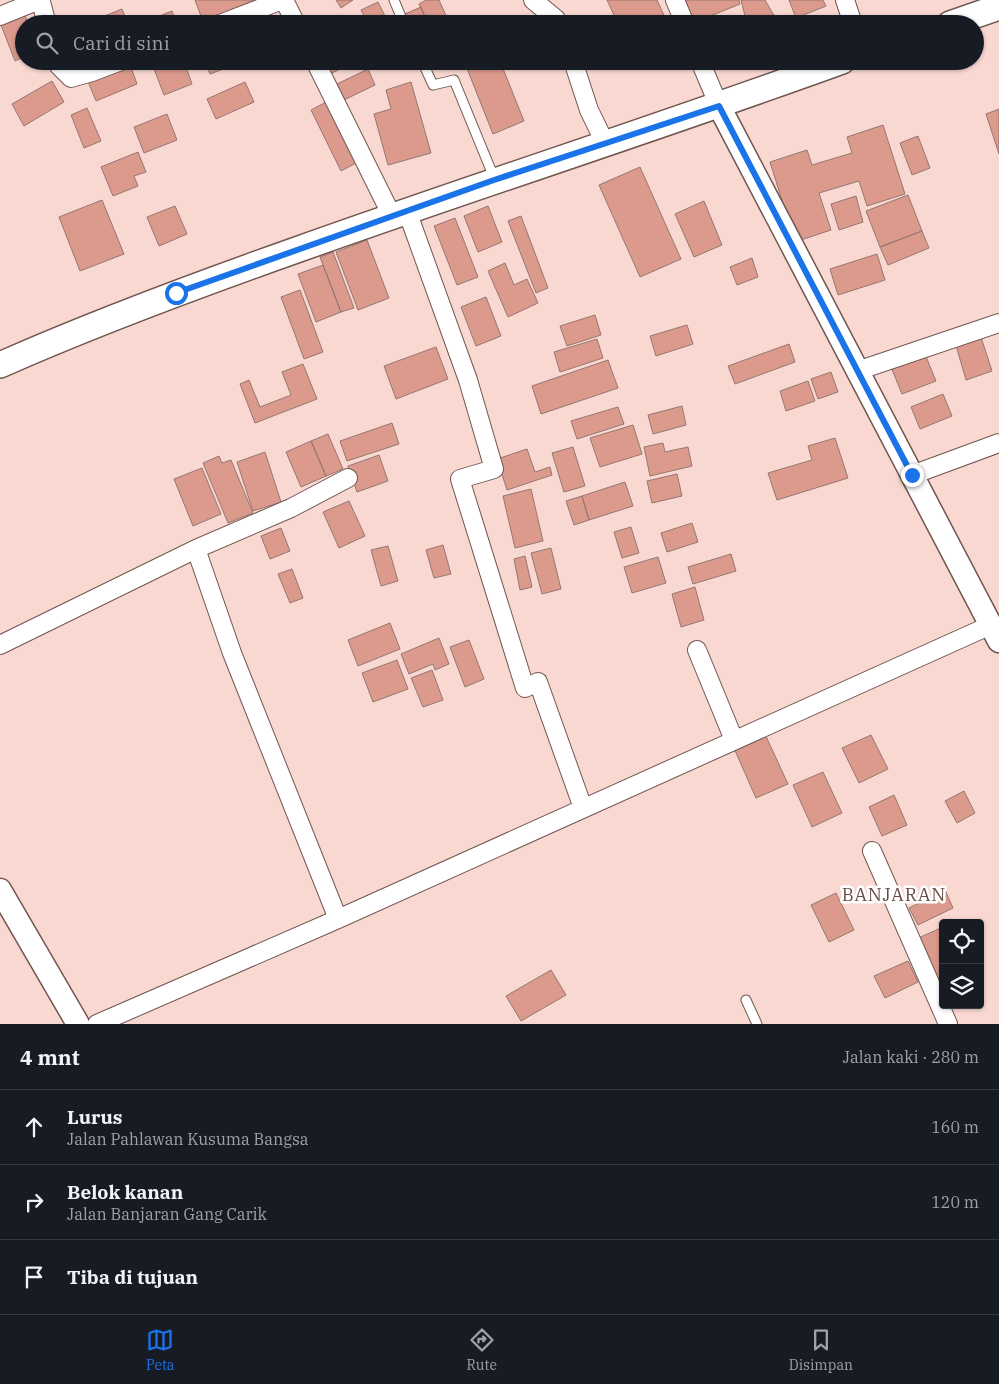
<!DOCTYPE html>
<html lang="id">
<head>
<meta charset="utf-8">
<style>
  :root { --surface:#171b24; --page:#242831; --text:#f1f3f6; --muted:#9ea1a6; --line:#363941; --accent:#1a73e8 }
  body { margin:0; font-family:"IBM Plex Serif",serif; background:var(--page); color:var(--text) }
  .controls { position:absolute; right:15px; bottom:15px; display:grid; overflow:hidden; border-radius:5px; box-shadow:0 1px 4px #0004 }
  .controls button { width:45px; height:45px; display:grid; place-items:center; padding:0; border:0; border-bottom:1px solid var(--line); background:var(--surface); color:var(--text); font:25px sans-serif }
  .stop { position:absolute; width:15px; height:15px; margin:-11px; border:4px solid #1a73e8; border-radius:50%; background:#fff }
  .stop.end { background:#1a73e8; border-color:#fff; box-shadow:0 1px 5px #0008 }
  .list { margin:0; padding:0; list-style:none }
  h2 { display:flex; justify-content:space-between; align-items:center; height:65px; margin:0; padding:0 20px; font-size:21px }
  h2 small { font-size:16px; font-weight:400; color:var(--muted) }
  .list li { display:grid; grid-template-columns:32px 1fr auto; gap:15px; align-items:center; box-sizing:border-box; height:75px; padding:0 20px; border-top:1px solid var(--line) }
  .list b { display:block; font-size:19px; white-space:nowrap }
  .list p { margin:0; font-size:16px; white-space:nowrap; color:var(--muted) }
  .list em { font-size:16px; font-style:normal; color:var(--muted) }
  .icon { flex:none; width:28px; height:28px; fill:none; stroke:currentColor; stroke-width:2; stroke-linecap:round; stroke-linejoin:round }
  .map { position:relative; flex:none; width:999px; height:1024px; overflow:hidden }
  .search { position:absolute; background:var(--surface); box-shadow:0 1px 4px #0004; left:15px; right:15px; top:15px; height:55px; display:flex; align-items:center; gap:12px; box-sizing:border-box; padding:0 18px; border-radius:28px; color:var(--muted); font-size:19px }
  .sheet { height:290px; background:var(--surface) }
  nav { display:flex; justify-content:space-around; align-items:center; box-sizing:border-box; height:70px; border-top:1px solid var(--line); background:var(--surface); font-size:14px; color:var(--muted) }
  nav a { display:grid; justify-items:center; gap:2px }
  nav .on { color:var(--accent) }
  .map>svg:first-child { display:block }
</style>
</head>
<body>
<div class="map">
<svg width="999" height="1024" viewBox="0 0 999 1024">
  <rect width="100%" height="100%" fill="#f9d8d1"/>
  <path fill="#dc9a8d" stroke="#947771" d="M195 0H265L266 2 210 24H204Z
    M336 0H353L341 8Z
    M426 0H439L449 22 444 24H428L419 4Z
    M607 0H657L668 24H618Z
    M680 0H739L740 4 691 24Z
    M741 0H765L779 24H747Z
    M789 0H823L826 6 796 18Z
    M378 2 389 24H368L361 10Z
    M421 7 428 24H409L405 14Z
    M122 9 128 24H105L102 17Z
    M172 11 177 24H140Z
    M25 15 28 24H24V57L15 61 1 25Z
    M283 15 288 24H267Z
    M62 61H86L88 66 67 75Z
    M151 61H184L192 84 164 95Z
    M205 61H242V62L210 74Z
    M321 61H356L328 75Z
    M464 61H500L524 121 493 134Z
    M129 62 137 84 96 101 87 79Z
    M368 69 375 85 344 100 337 84Z
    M52 81 64 102 24 126 12 104Z
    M245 82 254 102 216 119 207 99Z
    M411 82 431 153 388 165 374 114 391 109 386 90Z
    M330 100 360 161 341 171 311 110Z
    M87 108 101 141 84 148 71 115Z
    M999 109V154L986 114Z
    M167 114 177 140 144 153 134 127Z
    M883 125 905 194 867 206 859 181 819 193 831 230 795 242 770 162 807 150 812 165 852 153 847 137Z
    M918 136 930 168 912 175 900 143Z
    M138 152 146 172 134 176 138 186 113 196 101 167Z
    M640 167 681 259 640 277 599 185Z
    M908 195 922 231 880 247 866 211Z
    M856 196 863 222 839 230 831 204Z
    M102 200 124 254 80 271 59 217Z
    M704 201 722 245 694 257 675 214Z
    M175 206 187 234 159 246 147 217Z
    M488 206 502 242 478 252 464 216Z
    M521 216 548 288 536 293 508 221Z
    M455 218 478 277 457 285 434 226Z
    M922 231 929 248 888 265 880 247Z
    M367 240 389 298 358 310 336 252Z
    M333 252 354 308 341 312 320 257Z
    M877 254 885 280 838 295 830 269Z
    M752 258 758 277 737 285 730 267Z
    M505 263 514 285 527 279 538 303 508 317 488 271Z
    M323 265 341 312 316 322 298 274Z
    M300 290 323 352 304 359 281 297Z
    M486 297 501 336 476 346 461 307Z
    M595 315 601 335 567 346 560 326Z
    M687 325 693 344 656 356 650 336Z
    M980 334 992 371 966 380 955 342Z
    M597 339 603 358 560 372 554 352Z
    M789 344 795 362 735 384 728 366Z
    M436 347 448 379 396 399 384 366Z
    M925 354 936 381 902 394 891 367Z
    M608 360 618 388 541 414 532 386Z
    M303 364 317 399 255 423 240 384 249 380 260 407 291 395 282 372Z
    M831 372 838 392 818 399 811 379Z
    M808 381 815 401 786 411 780 391Z
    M943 394 952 416 920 429 911 407Z
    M682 406 686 425 653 434 648 415Z
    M618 407 624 424 577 439 571 421Z
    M392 423 399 444 347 461 340 441Z
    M633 425 642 454 600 467 590 438Z
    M328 434 343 469 326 476 311 441Z
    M835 438 848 478 777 500 768 473 812 460 808 446Z
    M311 441 326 476 301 487 286 452Z
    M663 443 665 452 688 447 692 466 650 476 644 447Z
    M573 447 585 486 564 492 552 453Z
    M527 449 535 472 550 467 552 475 507 490 497 459Z
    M265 452 281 502 253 511 237 462Z
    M379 455 388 481 357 492 348 466Z
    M219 456 222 463 231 460 253 513 228 523 203 463Z
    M202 468 221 514 193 526 174 479Z
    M677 474 682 496 652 503 647 481Z
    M625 482 633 506 589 520 582 496Z
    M531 489 543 541 515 548 503 496Z
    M582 496 589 520 574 525 566 501Z
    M349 501 365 536 339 548 323 512Z
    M692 523 698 542 667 552 661 533Z
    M631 527 639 553 622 558 614 532Z
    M281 528 290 551 270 559 261 536Z
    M443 545 451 574 434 578 426 550Z
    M388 546 398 581 381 586 371 550Z
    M551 548 561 589 542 594 531 553Z
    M731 554 736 571 693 584 688 567Z
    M525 556 532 587 520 590 514 559Z
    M658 557 666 583 632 593 624 567Z
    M292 569 303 598 290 603 278 574Z
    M695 587 704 620 681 627 672 594Z
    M390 623 400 649 358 666 348 640Z
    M439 638 449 664 435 670 433 664 409 674 401 654Z
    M469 640 484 679 465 687 450 647Z
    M397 660 408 689 373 702 362 673Z
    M432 670 443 700 423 707 411 678Z
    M764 732 788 784 756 798 733 746Z
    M871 735 888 769 859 783 842 748Z
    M823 772 842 813 812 827 793 785Z
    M964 791 975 813 957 823 945 801Z
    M894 795 907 825 882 836 869 807Z
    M945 890 953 908 918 925 909 908Z
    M836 893 854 930 829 942 811 905Z
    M943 927V999L916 939Z
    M908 961 918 982 885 998 874 976Z
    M551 970 566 995 521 1021 506 996Z"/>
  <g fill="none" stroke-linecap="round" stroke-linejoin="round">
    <defs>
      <path id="service" d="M394 0 404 24
        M422 61 433 85 454 80 495 180
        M746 1000 757 1024"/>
      <path id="minor" d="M284 0 296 24
        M533 0 556 19 558 24
        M675 0 685 24
        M845 0 853 24
        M0 16 37 1 41 2 47 24
        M220 24 282 0
        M58 61 59 66 71 78 92 72 121 61
        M315 61 392 216
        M573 61 589 110 605 143
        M700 61 719 106
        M407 211 468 380 494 469 460 479 525 688 538 682 583 808
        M857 371 999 323
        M912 475 999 443
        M0 645 196 549
        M697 650 734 740
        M872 851 948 1024
        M338 919 232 653 196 549 291 508 348 478
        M97 1024 338 919 991 625"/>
      <path id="tertiary" d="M719 106 999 641
        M0 890 78 1024"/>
      <path id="secondary" d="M950 24 999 7
        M0 365C99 321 200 284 302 248 482 184 663 126 842 61"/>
    </defs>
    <use href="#service" stroke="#715650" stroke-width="11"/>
    <use href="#minor" stroke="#715650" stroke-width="20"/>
    <use href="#tertiary" stroke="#715650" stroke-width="25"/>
    <use href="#secondary" stroke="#715650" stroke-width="28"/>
    <use href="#service" stroke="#fff" stroke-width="9"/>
    <use href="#minor" stroke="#fff" stroke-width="18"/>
    <use href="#tertiary" stroke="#fff" stroke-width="22"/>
    <use href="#secondary" stroke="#fff" stroke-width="25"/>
  </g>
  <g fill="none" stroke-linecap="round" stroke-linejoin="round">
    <path stroke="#1a73e8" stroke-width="6" d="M176 293 494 180 719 106 912 475"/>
  </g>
  <g text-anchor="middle" stroke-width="5" stroke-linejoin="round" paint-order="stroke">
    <g font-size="18" letter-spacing="1" fill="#694d48" stroke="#fff">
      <text x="894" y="901">BANJARAN</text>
    </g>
  </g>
</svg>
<div class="controls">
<button><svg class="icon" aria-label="locate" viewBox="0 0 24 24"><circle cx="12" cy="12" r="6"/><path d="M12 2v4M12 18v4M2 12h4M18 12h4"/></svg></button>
<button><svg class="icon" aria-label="layers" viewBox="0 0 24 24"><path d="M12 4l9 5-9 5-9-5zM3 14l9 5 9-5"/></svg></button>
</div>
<div class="stop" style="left:176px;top:293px"></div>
<div class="stop end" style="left:912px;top:475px"></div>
<div class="search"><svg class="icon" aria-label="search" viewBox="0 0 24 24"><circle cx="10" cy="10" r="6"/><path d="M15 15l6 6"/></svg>Cari di sini</div>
</div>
<section class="sheet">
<h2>4 mnt<small>Jalan kaki · 280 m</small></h2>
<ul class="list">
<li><svg class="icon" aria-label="ahead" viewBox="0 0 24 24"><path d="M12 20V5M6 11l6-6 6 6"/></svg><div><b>Lurus</b><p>Jalan Pahlawan Kusuma Bangsa</p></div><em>160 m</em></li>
<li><svg class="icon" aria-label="right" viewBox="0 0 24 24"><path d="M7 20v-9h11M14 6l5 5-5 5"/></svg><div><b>Belok kanan</b><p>Jalan Banjaran Gang Carik</p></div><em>120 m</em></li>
<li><svg class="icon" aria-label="arrive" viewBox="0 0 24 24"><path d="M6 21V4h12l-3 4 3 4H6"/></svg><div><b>Tiba di tujuan</b></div></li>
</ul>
</section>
<nav>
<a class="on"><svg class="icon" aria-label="map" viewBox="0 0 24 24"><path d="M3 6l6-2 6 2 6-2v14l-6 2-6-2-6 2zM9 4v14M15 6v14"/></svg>Peta</a>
<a><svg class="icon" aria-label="directions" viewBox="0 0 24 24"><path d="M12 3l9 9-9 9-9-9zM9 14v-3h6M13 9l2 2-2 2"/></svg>Rute</a>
<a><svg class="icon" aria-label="saved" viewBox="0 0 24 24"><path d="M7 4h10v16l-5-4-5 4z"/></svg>Disimpan</a>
</nav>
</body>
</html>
